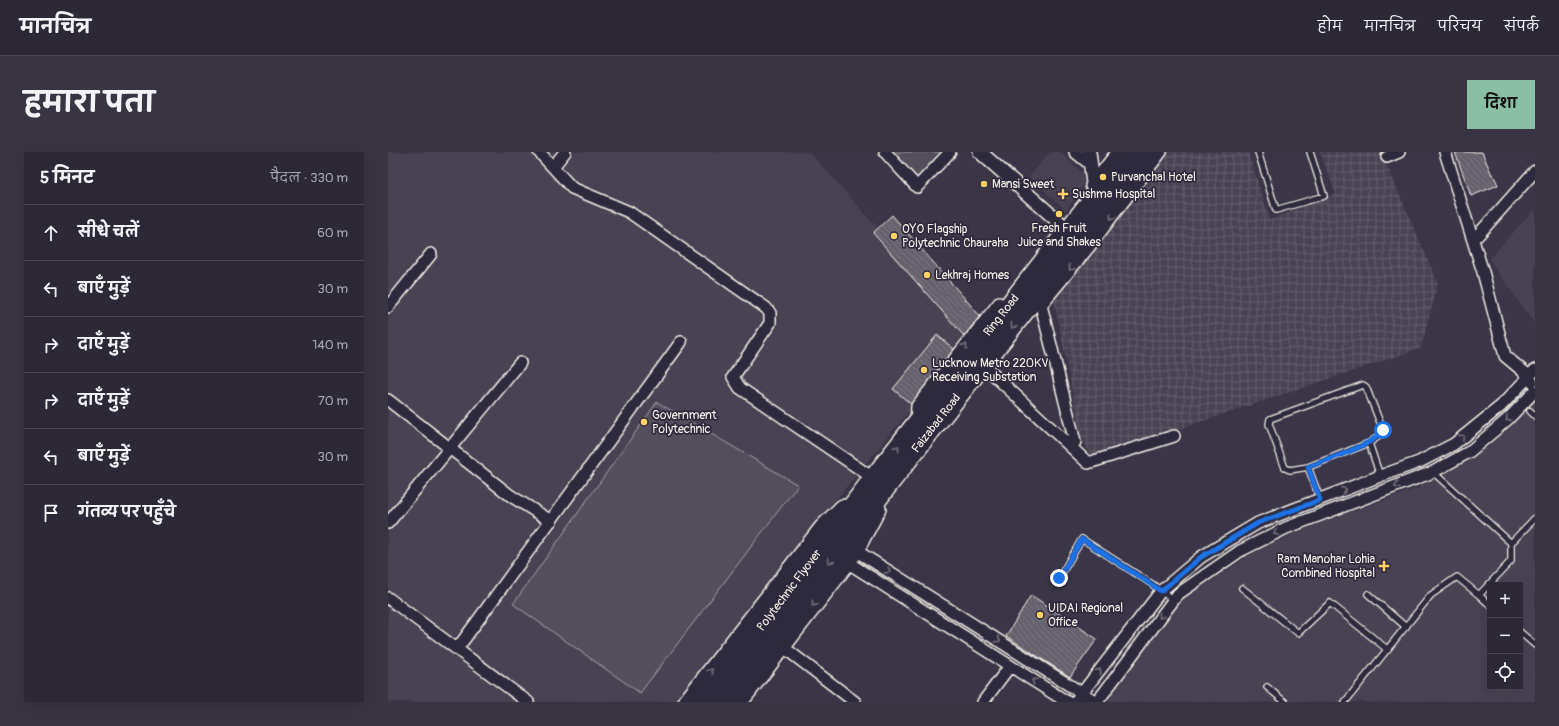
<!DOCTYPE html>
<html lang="hi">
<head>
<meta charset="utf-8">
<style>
  :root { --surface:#2c2835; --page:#383441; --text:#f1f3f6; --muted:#a6a6ad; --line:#484450; --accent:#8abfa5 }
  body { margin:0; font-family:Pangolin,"Playpen Sans Deva",sans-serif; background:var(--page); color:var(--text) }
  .controls { position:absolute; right:12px; bottom:12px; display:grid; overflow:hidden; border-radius:0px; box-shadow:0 4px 16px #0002 }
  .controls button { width:36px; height:36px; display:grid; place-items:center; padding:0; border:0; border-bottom:1px solid var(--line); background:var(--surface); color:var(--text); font:20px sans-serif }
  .stop { position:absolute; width:12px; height:12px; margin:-9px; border:3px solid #1a73e8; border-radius:50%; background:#fff }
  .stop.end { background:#1a73e8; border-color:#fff; box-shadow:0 1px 4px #0008 }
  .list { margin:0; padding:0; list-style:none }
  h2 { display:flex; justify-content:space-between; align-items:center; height:52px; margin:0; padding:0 16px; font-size:17px }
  h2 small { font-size:13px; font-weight:400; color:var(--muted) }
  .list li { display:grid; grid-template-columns:26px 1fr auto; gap:12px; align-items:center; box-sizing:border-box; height:56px; padding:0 16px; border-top:1px solid var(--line) }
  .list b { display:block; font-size:15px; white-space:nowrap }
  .list em { font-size:13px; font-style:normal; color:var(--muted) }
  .icon { flex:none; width:22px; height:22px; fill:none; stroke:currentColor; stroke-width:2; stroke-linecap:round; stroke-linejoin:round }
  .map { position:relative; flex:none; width:1147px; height:550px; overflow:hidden; border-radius:0px }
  header { display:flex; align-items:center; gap:24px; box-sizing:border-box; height:56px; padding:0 20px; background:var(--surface); border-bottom:1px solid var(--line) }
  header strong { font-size:19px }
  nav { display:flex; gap:22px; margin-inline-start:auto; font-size:14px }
  .intro { display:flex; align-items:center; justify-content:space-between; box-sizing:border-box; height:96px; padding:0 24px }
  h1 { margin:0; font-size:28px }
  .button { padding:10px 18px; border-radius:0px; background:var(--accent); color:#111; font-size:14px; font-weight:700 }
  main { display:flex; gap:24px; padding:0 24px }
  aside { flex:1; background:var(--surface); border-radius:0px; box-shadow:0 4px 16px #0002 }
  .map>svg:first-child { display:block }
</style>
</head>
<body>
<header>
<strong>मानचित्र</strong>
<nav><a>होम</a><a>मानचित्र</a><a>परिचय</a><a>संपर्क</a></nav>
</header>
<div class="intro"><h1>हमारा पता</h1><a class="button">दिशा</a></div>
<main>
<aside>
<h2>5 मिनट<small>पैदल · 330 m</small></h2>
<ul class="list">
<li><svg class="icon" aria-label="ahead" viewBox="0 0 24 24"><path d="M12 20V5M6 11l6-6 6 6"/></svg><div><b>सीधे चलें</b></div><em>60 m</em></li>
<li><svg class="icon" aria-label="left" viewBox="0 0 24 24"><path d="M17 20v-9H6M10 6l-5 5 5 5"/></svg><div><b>बाएँ मुड़ें</b></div><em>30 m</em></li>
<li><svg class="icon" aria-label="right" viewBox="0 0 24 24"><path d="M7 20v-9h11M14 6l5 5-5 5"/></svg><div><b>दाएँ मुड़ें</b></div><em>140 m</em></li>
<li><svg class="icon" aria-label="right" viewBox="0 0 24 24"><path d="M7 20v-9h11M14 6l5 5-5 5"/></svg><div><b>दाएँ मुड़ें</b></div><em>70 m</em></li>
<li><svg class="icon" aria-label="left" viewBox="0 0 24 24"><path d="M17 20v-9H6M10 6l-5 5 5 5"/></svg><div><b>बाएँ मुड़ें</b></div><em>30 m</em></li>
<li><svg class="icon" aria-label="arrive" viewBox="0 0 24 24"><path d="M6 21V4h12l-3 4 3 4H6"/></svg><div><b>गंतव्य पर पहुँचे</b></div></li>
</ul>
</aside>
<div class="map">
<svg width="1147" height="550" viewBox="0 0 1147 550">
  <defs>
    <pattern id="industrial-grid" width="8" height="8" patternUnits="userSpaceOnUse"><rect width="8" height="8" fill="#484352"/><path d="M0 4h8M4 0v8" fill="none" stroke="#635f6b"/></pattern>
    <pattern id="building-back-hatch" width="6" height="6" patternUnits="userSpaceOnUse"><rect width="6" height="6" fill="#65616c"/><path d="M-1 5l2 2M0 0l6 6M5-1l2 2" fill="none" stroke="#7c7881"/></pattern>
  </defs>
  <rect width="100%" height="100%" fill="#3b3647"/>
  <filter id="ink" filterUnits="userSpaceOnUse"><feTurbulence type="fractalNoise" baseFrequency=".025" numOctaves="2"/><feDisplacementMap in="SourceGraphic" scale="8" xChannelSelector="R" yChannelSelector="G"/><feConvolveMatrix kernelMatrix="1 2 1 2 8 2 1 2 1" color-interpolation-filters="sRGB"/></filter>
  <g filter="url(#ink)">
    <path fill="#484352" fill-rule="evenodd" d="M0 0H421L586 182 439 358 289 550H0Z
      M662 0H672L701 27 678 58 641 25Z
      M1147 57V173L1101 107Z
      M1147 249V550H722L718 547 795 446 875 395 926 373 1030 336 1063 318 1097 296ZM1102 433H1132V535H1102Z"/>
    <path fill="url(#industrial-grid)" d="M775 0H860L882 68 948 42 932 0H999L994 2 1050 131 1033 196 704 306 694 288 665 143Z"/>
    <path fill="#534e5c" stroke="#a4a0a2" d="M504 0H554L529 27Z
      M269 250 410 333 252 541 125 452Z"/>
    <path fill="url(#building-back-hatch)" stroke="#f4f1e8" d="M1067 0H1094L1104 23 1105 22 1110 33 1083 44Z
      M504 63 592 164 576 184 485 81Z
      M549 183 566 197 523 252 505 237Z
      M643 443 709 487 682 525 618 484Z"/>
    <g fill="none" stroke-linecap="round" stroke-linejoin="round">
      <defs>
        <path id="service" d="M870 0 888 58 936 44 922 0
          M1142 259 1147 264
          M920 315 981 291
          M1045 320 1123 391V409L1091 443 1102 453
          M932 347 920 315 902 318 897 316 881 272 882 267 975 233 978 235 995 278 993 283 981 291 992 324
          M1123 391 1147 366
          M671 426 694 387 764 432 785 448
          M854 436 910 481 942 451 1000 498
          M980 442 1018 475
          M1132 480 1147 493
          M879 535 897 550
          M957 550 1043 443 1069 425 1091 443"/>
        <path id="minor" d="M151 0 184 36 241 60 378 156 382 161V171L345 225 352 236 485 326
          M497 0 529 35 562 0
          M687 0 703 13
          M1057 0 1095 120 1117 204 1141 224 1144 230
          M999 5 1011 0
          M165 15 177 0
          M703 34 729 0
          M1084 85 1090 83 1147 19
          M644 153H653L701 95 773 0
          M653 153 687 290 683 295
          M0 155 43 102
          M594 212 700 311 786 284
          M0 248 123 344 163 369
          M528 269 529 254 611 151
          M0 371 132 211
          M467 398 708 550
          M459 410 679 550
          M0 446 140 550
          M394 494 467 550
          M69 497 293 190
          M595 550 622 514
          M687 550 773 439 813 405 870 371 992 324 1031 310 1066 292 1113 254 1147 218
          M709 550 790 442 852 399 898 376 1045 320 1081 300 1120 267 1147 239"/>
        <path id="tertiary" d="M592 0 680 78
          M701 0 705 31"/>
        <path id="primary" d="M299 550 435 376 455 356
          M351 550 459 410 467 398 489 357"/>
        <path id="trunk" d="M317 550 485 326 741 0
          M335 550 502 331 641 154 758 0"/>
      </defs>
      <use href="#service" stroke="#f4f1e8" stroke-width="8"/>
      <use href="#minor" stroke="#f4f1e8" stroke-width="14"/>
      <use href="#tertiary" stroke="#f4f1e8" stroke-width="16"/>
      <use href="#primary" stroke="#f4f1e8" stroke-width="20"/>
      <use href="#trunk" stroke="#f4f1e8" stroke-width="21"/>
      <use href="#service" stroke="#2f2a3d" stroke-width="5.5"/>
      <use href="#minor" stroke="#2f2a3d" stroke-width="11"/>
      <use href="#tertiary" stroke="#2f2a3d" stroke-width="13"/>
      <use href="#primary" stroke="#2f2a3d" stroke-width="17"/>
      <use href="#trunk" stroke="#2f2a3d" stroke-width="18"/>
    </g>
    <defs><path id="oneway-chevron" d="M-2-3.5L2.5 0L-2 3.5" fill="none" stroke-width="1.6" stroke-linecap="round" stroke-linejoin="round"/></defs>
    <g stroke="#747079">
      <use href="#oneway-chevron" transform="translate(724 65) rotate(127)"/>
      <use href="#oneway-chevron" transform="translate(683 116) rotate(130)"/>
      <use href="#oneway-chevron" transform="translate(625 174) rotate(129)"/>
      <use href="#oneway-chevron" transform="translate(577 194) rotate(-51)"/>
      <use href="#oneway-chevron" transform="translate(1120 267) rotate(137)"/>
      <use href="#oneway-chevron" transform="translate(1074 285) rotate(-39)"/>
      <use href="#oneway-chevron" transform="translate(509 296) rotate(-52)"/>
      <use href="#oneway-chevron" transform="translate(1009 334) rotate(159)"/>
      <use href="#oneway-chevron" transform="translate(956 338) rotate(-21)"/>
      <use href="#oneway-chevron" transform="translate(888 381) rotate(153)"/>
      <use href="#oneway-chevron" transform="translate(442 409) rotate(127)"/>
      <use href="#oneway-chevron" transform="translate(500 419) rotate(32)"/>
      <use href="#oneway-chevron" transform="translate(426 452) rotate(128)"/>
      <use href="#oneway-chevron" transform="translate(773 464) rotate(128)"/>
      <use href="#oneway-chevron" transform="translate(610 488) rotate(32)"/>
      <use href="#oneway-chevron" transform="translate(323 519) rotate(-52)"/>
      <use href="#oneway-chevron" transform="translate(711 519) rotate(-52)"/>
      <use href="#oneway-chevron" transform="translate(646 529) rotate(-148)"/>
    </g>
  </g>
  <g fill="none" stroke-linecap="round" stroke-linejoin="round" filter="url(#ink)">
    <path stroke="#1a73e8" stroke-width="5" d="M671 426 694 387 773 439 813 405 870 371 932 348 920 315C936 309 989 292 995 278"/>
  </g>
  <g fill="#ffd166" stroke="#2f2a3d" stroke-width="1.5">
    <circle cx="715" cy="25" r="4"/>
    <circle cx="596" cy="32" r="4"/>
    <path d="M673 36h4v4h4v4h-4v4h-4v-4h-4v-4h4z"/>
    <circle cx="671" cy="62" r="4"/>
    <circle cx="506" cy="84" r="4"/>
    <circle cx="539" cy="123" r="4"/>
    <circle cx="536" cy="218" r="4"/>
    <circle cx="256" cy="270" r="4"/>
    <path d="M994 408h4v4h4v4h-4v4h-4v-4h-4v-4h4z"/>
    <circle cx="652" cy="463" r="4"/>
  </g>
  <g text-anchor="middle" stroke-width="3.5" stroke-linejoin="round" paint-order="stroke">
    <g font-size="12" fill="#f4f1e8" stroke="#2f2a3d" text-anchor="start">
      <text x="723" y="29">Purvanchal Hotel</text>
      <text x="604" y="36">Mansi Sweet</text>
      <text x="684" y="46">Sushma Hospital</text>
      <text x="671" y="80" text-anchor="middle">Fresh Fruit<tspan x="671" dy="14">Juice and Shakes</tspan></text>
      <text x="514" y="81">OYO Flagship<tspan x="514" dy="14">Polytechnic Chauraha</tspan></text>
      <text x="547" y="127">Lekhraj Homes</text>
      <text x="544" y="215">Lucknow Metro 220KV<tspan x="544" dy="14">Receiving Substation</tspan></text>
      <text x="264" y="267">Government<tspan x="264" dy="14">Polytechnic</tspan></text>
      <text x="987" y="411" text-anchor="end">Ram Manohar Lohia<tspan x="987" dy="14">Combined Hospital</tspan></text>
      <text x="660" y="460">UIDAI Regional<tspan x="660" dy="14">Office</tspan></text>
    </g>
    <g font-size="12" fill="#f4f1e8" stroke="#2f2a3d">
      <text transform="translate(613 163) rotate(-52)" y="4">Ring Road</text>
      <text transform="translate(548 271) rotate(-52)" y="4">Faizabad Road</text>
      <text transform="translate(401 438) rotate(-53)" y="4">Polytechnic Flyover</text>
    </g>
  </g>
</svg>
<div class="controls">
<button>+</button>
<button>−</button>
<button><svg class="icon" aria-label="locate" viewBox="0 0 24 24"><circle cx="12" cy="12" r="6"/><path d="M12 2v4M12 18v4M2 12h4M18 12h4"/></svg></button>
</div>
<div class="stop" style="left:995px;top:278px"></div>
<div class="stop end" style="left:671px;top:426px"></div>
</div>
</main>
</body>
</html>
